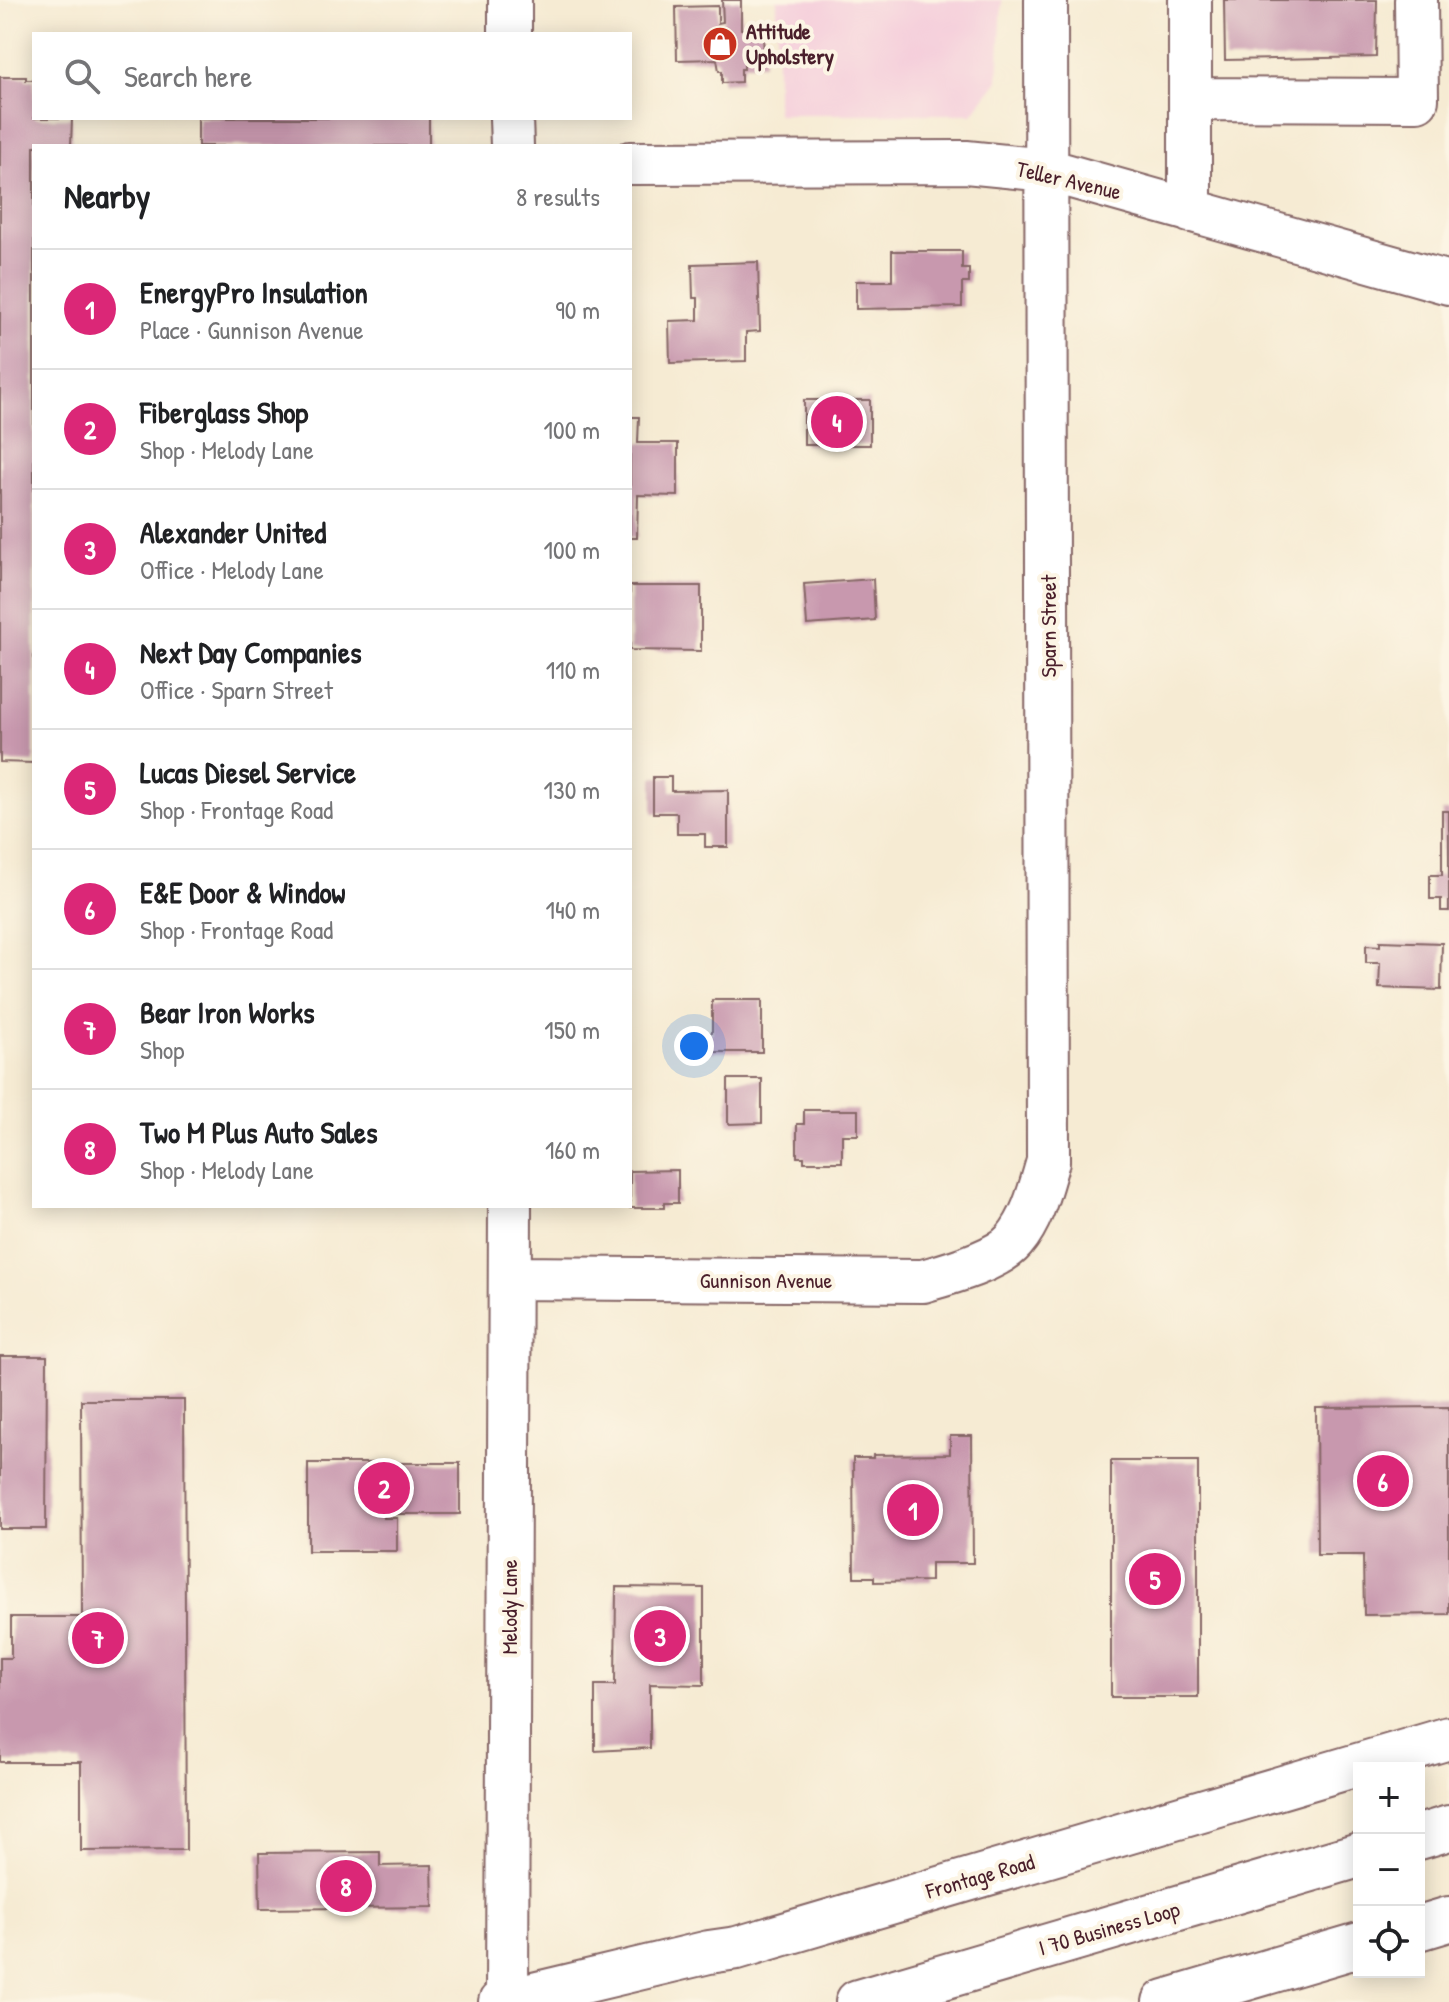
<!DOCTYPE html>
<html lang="en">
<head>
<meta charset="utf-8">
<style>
  :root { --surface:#fff; --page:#f6f6f6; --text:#202124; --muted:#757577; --line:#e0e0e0; --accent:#db2777 }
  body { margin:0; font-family:"Patrick Hand",sans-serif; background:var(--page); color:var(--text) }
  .controls { position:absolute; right:24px; bottom:24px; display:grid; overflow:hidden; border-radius:0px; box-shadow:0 4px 20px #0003 }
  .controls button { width:72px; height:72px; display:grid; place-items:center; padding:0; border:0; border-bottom:2px solid var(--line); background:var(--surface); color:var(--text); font:40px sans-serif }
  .you { position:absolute; left:694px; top:1046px; width:28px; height:28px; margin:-20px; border:6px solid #fff; border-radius:50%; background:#1a73e8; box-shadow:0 0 0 12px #1a73e833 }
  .badge { display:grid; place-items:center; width:52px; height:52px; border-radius:50%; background:var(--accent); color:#fff; font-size:26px; font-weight:700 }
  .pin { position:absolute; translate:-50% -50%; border:4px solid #fff; box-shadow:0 2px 8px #0006 }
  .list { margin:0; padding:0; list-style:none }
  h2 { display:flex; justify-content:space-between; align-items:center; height:104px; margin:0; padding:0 32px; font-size:34px }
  h2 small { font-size:26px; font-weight:400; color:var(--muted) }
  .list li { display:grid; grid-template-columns:52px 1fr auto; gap:24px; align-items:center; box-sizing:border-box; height:120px; padding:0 32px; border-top:2px solid var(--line) }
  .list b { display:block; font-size:30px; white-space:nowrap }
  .list p { margin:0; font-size:26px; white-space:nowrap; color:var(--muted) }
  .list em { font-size:26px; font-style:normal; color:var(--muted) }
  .icon { flex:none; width:44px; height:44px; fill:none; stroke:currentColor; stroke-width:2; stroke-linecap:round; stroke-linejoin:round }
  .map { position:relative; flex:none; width:1449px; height:2002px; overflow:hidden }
  .search { position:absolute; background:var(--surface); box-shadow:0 4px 20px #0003; left:32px; top:32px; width:600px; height:88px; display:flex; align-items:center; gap:20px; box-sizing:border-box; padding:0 28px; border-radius:0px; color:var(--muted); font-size:30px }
  .panel { position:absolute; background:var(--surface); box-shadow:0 4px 20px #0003; left:32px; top:144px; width:600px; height:1064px; border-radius:0px }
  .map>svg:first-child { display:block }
</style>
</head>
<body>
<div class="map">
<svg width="1449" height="2002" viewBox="0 0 1449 2002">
  <rect width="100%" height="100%" fill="#fcf5e5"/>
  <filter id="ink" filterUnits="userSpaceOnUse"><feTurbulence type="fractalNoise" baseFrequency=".0125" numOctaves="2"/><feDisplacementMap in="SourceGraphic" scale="16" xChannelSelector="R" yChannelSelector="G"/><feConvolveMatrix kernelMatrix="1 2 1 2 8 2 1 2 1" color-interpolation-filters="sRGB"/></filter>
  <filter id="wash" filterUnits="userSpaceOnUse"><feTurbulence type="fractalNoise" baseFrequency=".006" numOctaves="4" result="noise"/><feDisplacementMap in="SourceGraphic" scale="32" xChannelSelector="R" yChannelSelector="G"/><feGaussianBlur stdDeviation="1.8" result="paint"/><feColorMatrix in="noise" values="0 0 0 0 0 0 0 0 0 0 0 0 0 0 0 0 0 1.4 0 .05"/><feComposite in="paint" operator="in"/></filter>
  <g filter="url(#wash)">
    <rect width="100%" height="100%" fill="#f6ebd3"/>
    <path fill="#f5cfdb" d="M777 0H1002L998 80 972 114H777Z"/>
    <g id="blocks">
      <path fill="#c898ae" d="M722 0H741V29H763L764 64H744V69H741V82L722 83V71H719L717 59 677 60 676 7 718 6V23L723 22Z
        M1224 0H1377L1376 57 1225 60Z
        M0 77H26V80H34V118H72L71 146H34V763L0 762Z
        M198 118H429V146H198Z
        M892 251H962V269H969V283H962V307L856 309V281H892Z
        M758 262 760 331 746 332V361L670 363 669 321 698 320V298H693L692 264Z
        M804 400H870V445H804Z
        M630 417H639L638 443H678V496L638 495 637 538H630Z
        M873 579 875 620 807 625 804 584Z
        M630 586H701V651L630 650Z
        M653 777H671V791L728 790V847H705V834H677V813H653Z
        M1442 811H1449V911H1441V899H1430V875H1442Z
        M1380 941 1442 943 1441 990 1379 988 1380 963H1366V945L1380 946Z
        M712 1000H762V1052H699V1033H712Z
        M728 1079H762V1123L728 1124Z
        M804 1110H858V1135H842V1162H804V1157H797V1124H804Z
        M678 1170V1203H664V1208H630V1171Z
        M0 1356H47L46 1529H0Z
        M81 1400H184L186 1850 81 1851V1762H0V1658H11V1617H82Z
        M1449 1407V1614L1364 1615 1363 1555H1317L1316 1408Z
        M950 1436H972L973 1563H931V1581L874 1582V1577H854L853 1458H873V1455L950 1454Z
        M1111 1461H1198V1697H1111Z
        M308 1463H460V1514H384V1518H397V1551H308Z
        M616 1587 704 1588V1685L650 1684V1748L595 1751V1685H615Z
        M380 1852V1866L432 1865 433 1907 260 1909 259 1853Z"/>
    </g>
  </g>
  <g filter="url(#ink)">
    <use href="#blocks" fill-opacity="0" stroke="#866666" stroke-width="2"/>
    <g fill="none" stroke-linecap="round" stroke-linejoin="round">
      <defs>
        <path id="minor" d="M510 0V34
          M1190 0V211
          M1190 99 1417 100 1416 0
          M511 118 512 146
          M630 163 966 162 1047 170 1449 283
          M510 1278 923 1281C948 1274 997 1261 1014 1241 1033 1219 1040 1188 1048 1161L1046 0
          M507 2000 510 1206
          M500 2002 709 1952 737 1948 1449 1738"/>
        <path id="major" d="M1419 1837 1449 1828
          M1419 1928 1449 1919
          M858 2002 1359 1855
          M1165 2002 1359 1945"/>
      </defs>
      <use href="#minor" stroke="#866666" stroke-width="46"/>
      <use href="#major" stroke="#866666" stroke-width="48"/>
      <use href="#minor" stroke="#fff" stroke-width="42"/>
      <use href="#major" stroke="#fff" stroke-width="44"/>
    </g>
  </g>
  <defs>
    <symbol id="shop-disc" viewBox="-11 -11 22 22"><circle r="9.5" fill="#c8321e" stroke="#fcf5e5"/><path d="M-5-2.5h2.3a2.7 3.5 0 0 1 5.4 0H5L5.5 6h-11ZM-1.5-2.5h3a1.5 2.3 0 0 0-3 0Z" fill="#fff"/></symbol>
  </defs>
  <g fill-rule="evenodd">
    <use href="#shop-disc" x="700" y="24" width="40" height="40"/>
  </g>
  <g text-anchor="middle" stroke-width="8" stroke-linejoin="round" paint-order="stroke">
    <g font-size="22" font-weight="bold" fill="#4a1f2b" stroke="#fcf5e5" text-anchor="start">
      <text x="746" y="39">Attitude<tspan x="746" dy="25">Upholstery</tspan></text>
    </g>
    <g font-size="22" fill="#4a1f2b" stroke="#fcf5e5">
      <text transform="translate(1069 180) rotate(13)" y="8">Teller Avenue</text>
      <text transform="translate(1048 626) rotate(-90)" y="8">Sparn Street</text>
      <text x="766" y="1288">Gunnison Avenue</text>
      <text transform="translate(509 1607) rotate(-90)" y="8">Melody Lane</text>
      <text transform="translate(980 1876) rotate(-16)" y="8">Frontage Road</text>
      <text transform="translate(1109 1928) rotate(-16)" y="8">I 70 Business Loop</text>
    </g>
  </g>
</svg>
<div class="controls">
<button>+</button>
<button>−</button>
<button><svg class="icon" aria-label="locate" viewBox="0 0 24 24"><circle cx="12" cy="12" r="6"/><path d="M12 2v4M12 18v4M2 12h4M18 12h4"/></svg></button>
</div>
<div class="you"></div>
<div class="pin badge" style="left:913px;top:1510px">1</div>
<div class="pin badge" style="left:384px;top:1488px">2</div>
<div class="pin badge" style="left:660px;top:1636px">3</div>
<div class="pin badge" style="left:837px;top:422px">4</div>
<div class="pin badge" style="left:1155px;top:1579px">5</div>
<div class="pin badge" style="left:1383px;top:1481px">6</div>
<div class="pin badge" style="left:98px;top:1638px">7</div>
<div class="pin badge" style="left:346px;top:1886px">8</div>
<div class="search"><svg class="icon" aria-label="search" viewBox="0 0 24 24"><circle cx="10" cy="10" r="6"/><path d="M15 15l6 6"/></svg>Search here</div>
<section class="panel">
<h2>Nearby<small>8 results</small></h2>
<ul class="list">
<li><span class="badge">1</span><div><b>EnergyPro Insulation</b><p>Place · Gunnison Avenue</p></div><em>90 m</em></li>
<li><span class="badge">2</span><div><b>Fiberglass Shop</b><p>Shop · Melody Lane</p></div><em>100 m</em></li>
<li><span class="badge">3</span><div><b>Alexander United</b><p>Office · Melody Lane</p></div><em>100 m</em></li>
<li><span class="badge">4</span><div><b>Next Day Companies</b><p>Office · Sparn Street</p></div><em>110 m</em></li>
<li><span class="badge">5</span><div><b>Lucas Diesel Service</b><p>Shop · Frontage Road</p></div><em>130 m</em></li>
<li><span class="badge">6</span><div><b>E&amp;E Door &amp; Window</b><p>Shop · Frontage Road</p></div><em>140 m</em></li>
<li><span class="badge">7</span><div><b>Bear Iron Works</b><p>Shop</p></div><em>150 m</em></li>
<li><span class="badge">8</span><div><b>Two M Plus Auto Sales</b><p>Shop · Melody Lane</p></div><em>160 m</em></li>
</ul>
</section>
</div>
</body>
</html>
